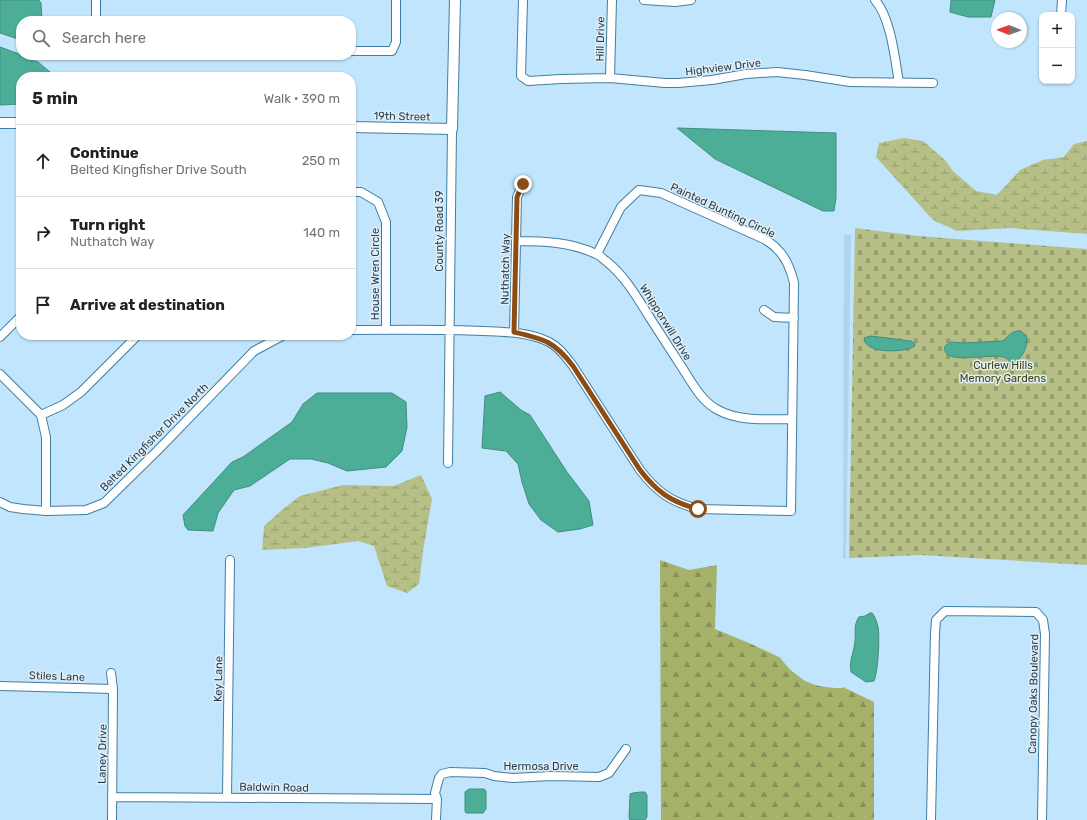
<!DOCTYPE html>
<html lang="en">
<head>
<meta charset="utf-8">
<style>
  :root { --surface:#fff; --page:#f6f6f6; --text:#202124; --muted:#757577; --line:#e0e0e0 }
  body { margin:0; font-family:Rubik,sans-serif; background:var(--page); color:var(--text) }
  .controls { position:absolute; right:12px; top:12px; display:grid; overflow:hidden; border-radius:8px; box-shadow:0 1px 3px #0004 }
  .controls button { width:36px; height:36px; display:grid; place-items:center; padding:0; border:0; border-bottom:1px solid var(--line); background:var(--surface); color:var(--text); font:20px sans-serif }
  .compass { position:absolute; left:991px; top:12px; width:36px; height:36px; border-radius:50%; background:var(--surface); box-shadow:0 1px 3px #0004; rotate:271deg }
  .stop { position:absolute; width:12px; height:12px; margin:-9px; border:3px solid #8c4d15; border-radius:50%; background:#fff }
  .stop.end { background:#8c4d15; border-color:#fff; box-shadow:0 1px 4px #0008 }
  .list { margin:0; padding:0; list-style:none }
  h2 { display:flex; justify-content:space-between; align-items:center; height:52px; margin:0; padding:0 16px; font-size:17px }
  h2 small { font-size:13px; font-weight:400; color:var(--muted) }
  .list li { display:grid; grid-template-columns:26px 1fr auto; gap:12px; align-items:center; box-sizing:border-box; height:72px; padding:0 16px; border-top:1px solid var(--line) }
  .list b { display:block; font-size:15px; white-space:nowrap }
  .list p { margin:0; font-size:13px; white-space:nowrap; color:var(--muted) }
  .list em { font-size:13px; font-style:normal; color:var(--muted) }
  .icon { flex:none; width:22px; height:22px; fill:none; stroke:currentColor; stroke-width:2; stroke-linecap:round; stroke-linejoin:round }
  .map { position:relative; flex:none; width:1087px; height:820px; overflow:hidden }
  .search { position:absolute; background:var(--surface); box-shadow:0 1px 3px #0004; left:16px; top:16px; width:340px; height:44px; display:flex; align-items:center; gap:10px; box-sizing:border-box; padding:0 14px; border-radius:16px; color:var(--muted); font-size:15px }
  .panel { position:absolute; background:var(--surface); box-shadow:0 1px 3px #0004; left:16px; top:72px; width:340px; height:268px; border-radius:16px }
  .map>svg:first-child { display:block }
</style>
</head>
<body>
<div class="map">
<svg width="1087" height="820" viewBox="0 0 1087 820">
  <defs>
    <pattern id="forest-firs" width="22" height="20" patternUnits="userSpaceOnUse"><rect width="22" height="20" fill="#a6b269"/><path d="M5 1l3.5 6h-7zM16 11l3.5 6h-7z" fill="#879259"/></pattern>
    <pattern id="wetland-marsh" width="20" height="14" patternUnits="userSpaceOnUse"><rect width="20" height="14" fill="#b6c086"/><path d="M1 5h8M5 5V1M11 12h8M15 12V8" fill="none" stroke="#949d70"/></pattern>
    <pattern id="cemetery-stones" width="16" height="16" patternUnits="userSpaceOnUse"><rect width="16" height="16" fill="#b6c086"/><path d="M2 7V4a2 2 0 0 1 4 0v3zM10 15v-3a2 2 0 0 1 4 0v3z" fill="#949d70"/></pattern>
  </defs>
  <rect width="100%" height="100%" fill="#c0e5fc"/>
  <path fill="#add5ef" d="M844 235H851L846 559H843Z"/>
  <path fill="url(#forest-firs)" d="M660 560 689 570 717 565 715 629 749 643 781 658V659C786 665 791 671 797 675 809 686 826 688 842 688L843 687 874 702V820H661Z"/>
  <path fill="url(#wetland-marsh)" d="M904 138 923 141 945 160 953 171 976 191 997 195 1020 170 1043 160 1064 157 1074 144 1087 141V234L1010 228 957 231 933 220 876 157 879 143Z
    M421 475 432 499 423 551 419 584 407 593 387 586 374 546 358 541 305 548 262 550 264 526 282 510 300 496 343 485 394 486Z"/>
  <path fill="url(#cemetery-stones)" d="M855 228 918 236 1087 249V565L921 555 849 558Z"/>
  <path fill="#4dae98" stroke="#418d82" d="M0 0H39L41 3 42 21H21V40L0 33Z
    M951 0H995L991 17H968L950 12Z
    M0 47 19 54 30 60 38 62 56 77H21V104L0 105Z
    M677 128 836 133V198L834 211H823L715 159Z
    M1017 331H1020L1026 335C1029 346 1023 356 1015 363L1010 362C1009 361 1008 359 1006 358 995 351 940 368 945 346L951 342 964 343 1002 341C1007 338 1011 332 1017 331Z
    M871 336 911 341 914 343 915 346C905 353 864 354 864 338Z
    M500 392 521 410 530 415 567 472 589 501 593 525 580 529 558 532 541 520 529 504 522 482 518 464 506 451 482 448 485 396Z
    M317 393H392L406 402 407 427 402 451 386 467 347 471 328 463 311 459H290L250 486 234 490 218 513 213 531 188 530 185 526 183 515 232 462 243 457 292 422 303 404Z
    M870 613H872C875 616 877 623 878 627 880 636 878 673 874 681L866 682 851 672C849 659 854 653 855 641 856 632 853 626 859 617L865 616Z
    M469 789H484L486 791V809L483 813H466L465 811V792Z
    M641 792H645L647 795V817L645 820H630L629 818 630 794 633 793Z"/>
  <g fill="none" stroke-linecap="round" stroke-linejoin="round">
    <defs>
      <path id="minor" d="M523 0 521 76 528 81 561 79 610 78 665 83H678L712 80 746 74 777 72 805 75 850 82 933 83
        M644 0 675 2 691 0
        M875 0C891 18 895 59 899 83
        M1061 15 1062 0
        M96 21V0
        M351 51H392L396 42V0
        M610 78 612 0
        M351 192H361L378 202 386 222V330
        M516 241C543 241 571 242 596 254 600 255 603 259 606 261 625 276 637 297 650 318 661 335 672 352 683 369 692 383 702 402 718 410 740 422 768 419 792 419
        M764 310 774 317 794 318
        M351 330C395 330 439 329 483 331 505 332 529 332 549 342 559 347 566 357 573 366L640 470C657 492 671 502 698 509L791 511 794 283C791 270 787 258 777 249 774 245 769 242 764 239L661 193 639 190 621 207 597 254
        M514 332 517 197 523 184
        M0 337 21 316
        M0 374 41 415
        M41 415 63 405 81 392 138 335
        M41 415 46 437V511
        M448 463 452 129
        M0 502 10 507 23 509 46 511 86 510 104 503 157 451 254 351 284 335
        M111 673 113 689 112 820
        M0 686 113 689
        M112 797 437 799
        M227 797 230 560
        M436 820 437 799 435 793 439 778 442 774 450 772 485 773 494 776 513 778 551 776 599 777 609 773 626 749
        M931 820 935 633 936 620 945 611 1036 612 1043 620 1045 634 1042 820"/>
      <path id="tertiary" d="M0 123H21
        M351 127 452 129 455 0"/>
    </defs>
    <use href="#minor" stroke="#427ea2" stroke-width="10"/>
    <use href="#tertiary" stroke="#427ea2" stroke-width="12"/>
    <use href="#minor" stroke="#fff" stroke-width="8"/>
    <use href="#tertiary" stroke="#fff" stroke-width="10"/>
  </g>
  <g fill="none" stroke-linecap="round" stroke-linejoin="round">
    <path stroke="#8c4d15" stroke-width="5" d="M523 184 517 197 514 332C544 339 554 341 573 366L640 470C657 492 671 502 698 509"/>
  </g>
  <g text-anchor="middle" stroke-width="3" stroke-linejoin="round" paint-order="stroke">
    <g font-size="11" fill="#263f4f" stroke="#e2eef6">
      <text transform="translate(600 39) rotate(-89)" y="4">Hill Drive</text>
      <text transform="translate(723 67) rotate(-7)" y="4">Highview Drive</text>
      <text transform="translate(402 116) rotate(1)" y="4">19th Street</text>
      <text transform="translate(723 210) rotate(25)" y="4">Painted Bunting Circle</text>
      <text transform="translate(439 231) rotate(-90)" y="4">County Road 39</text>
      <text transform="translate(505 269) rotate(-89)" y="4">Nuthatch Way</text>
      <text transform="translate(375 274) rotate(-90)" y="4">House Wren Circle</text>
      <text transform="translate(666 322) rotate(58)" y="4">Whipporwill Drive</text>
      <text transform="translate(154 437) rotate(-45)" y="4">Belted Kingfisher Drive North</text>
      <text transform="translate(57 676) rotate(2)" y="4">Stiles Lane</text>
      <text transform="translate(218 679) rotate(-89)" y="4">Key Lane</text>
      <text transform="translate(1033 694) rotate(-89)" y="4">Canopy Oaks Boulevard</text>
      <text transform="translate(102 754) rotate(-89)" y="4">Laney Drive</text>
      <text x="541" y="770">Hermosa Drive</text>
      <text transform="translate(274 787) rotate(1)" y="4">Baldwin Road</text>
    </g>
    <g font-size="11" fill="#3c4209" stroke="#e2eef6">
      <text x="1003" y="369">Curlew Hills<tspan x="1003" dy="13">Memory Gardens</tspan></text>
    </g>
  </g>
</svg>
<div class="controls">
<button>+</button>
<button>−</button>
</div>
<svg class="compass" viewBox="-18 -18 36 36"><path d="M0-13l5 13h-10z" fill="#e53935"/><path d="M0 13l5-13h-10z" fill="#757577"/></svg>
<div class="stop" style="left:698px;top:509px"></div>
<div class="stop end" style="left:523px;top:184px"></div>
<div class="search"><svg class="icon" aria-label="search" viewBox="0 0 24 24"><circle cx="10" cy="10" r="6"/><path d="M15 15l6 6"/></svg>Search here</div>
<section class="panel">
<h2>5 min<small>Walk · 390 m</small></h2>
<ul class="list">
<li><svg class="icon" aria-label="ahead" viewBox="0 0 24 24"><path d="M12 20V5M6 11l6-6 6 6"/></svg><div><b>Continue</b><p>Belted Kingfisher Drive South</p></div><em>250 m</em></li>
<li><svg class="icon" aria-label="right" viewBox="0 0 24 24"><path d="M7 20v-9h11M14 6l5 5-5 5"/></svg><div><b>Turn right</b><p>Nuthatch Way</p></div><em>140 m</em></li>
<li><svg class="icon" aria-label="arrive" viewBox="0 0 24 24"><path d="M6 21V4h12l-3 4 3 4H6"/></svg><div><b>Arrive at destination</b></div></li>
</ul>
</section>
</div>
</body>
</html>
